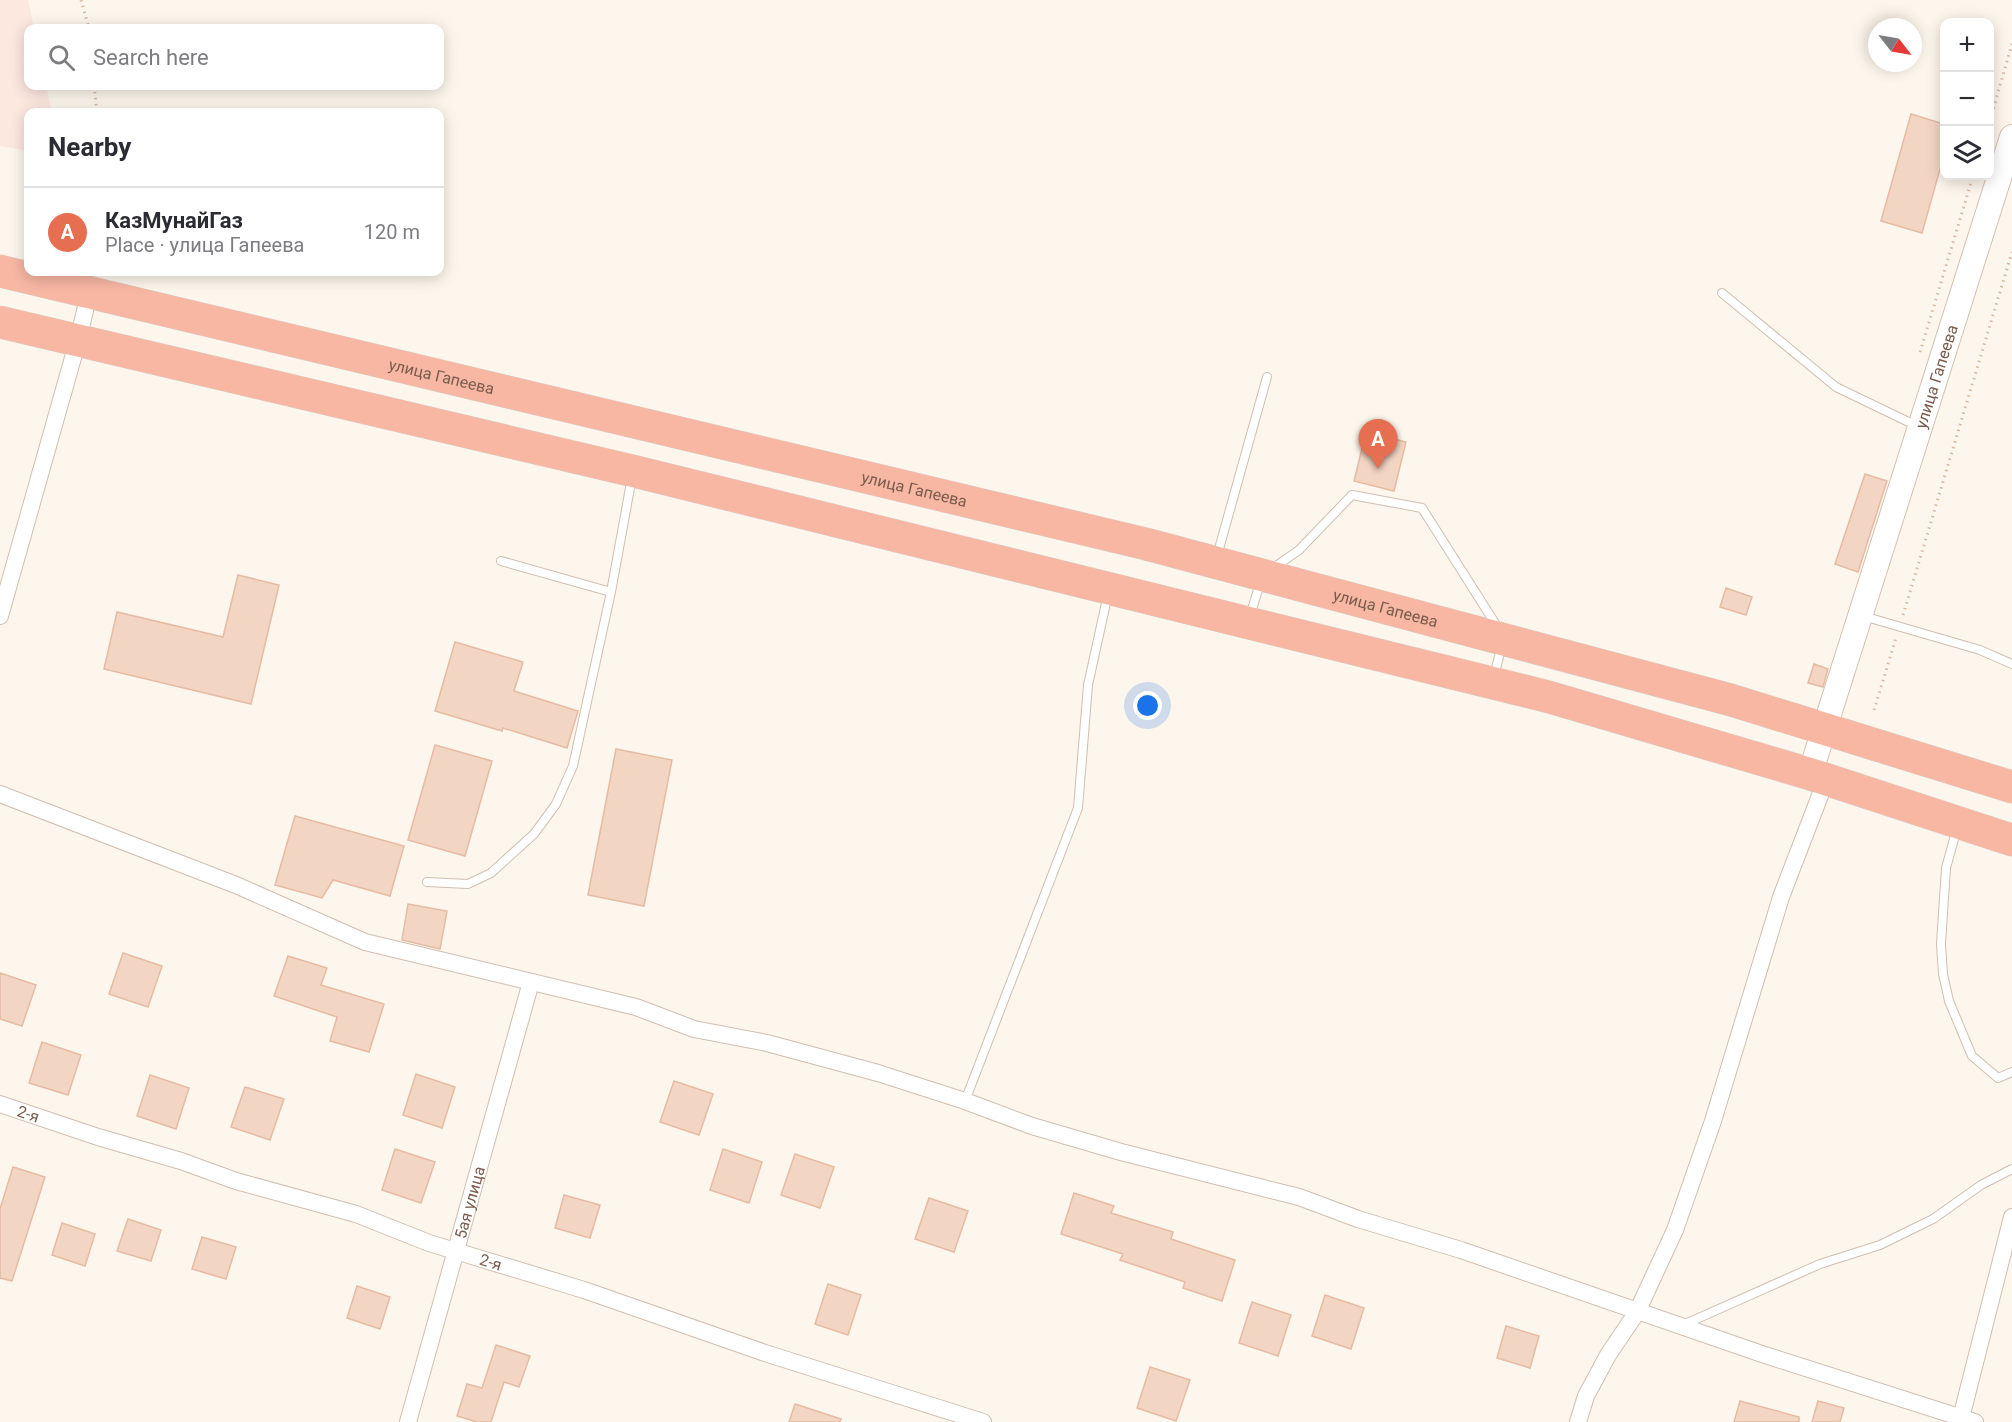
<!DOCTYPE html>
<html lang="en">
<head>
<meta charset="utf-8">
<style>
  :root { --surface:#fff; --page:#f2f2f3; --text:#2b2b33; --muted:#7c7c81; --line:#e1e1e2; --accent:#e76f51 }
  body { margin:0; font-family:Roboto,sans-serif; background:var(--page); color:var(--text) }
  .controls { position:absolute; right:18px; top:18px; display:grid; overflow:hidden; border-radius:12px; box-shadow:0 3px 15px #0003 }
  .controls button { width:54px; height:54px; display:grid; place-items:center; padding:0; border:0; border-bottom:2px solid var(--line); background:var(--surface); color:var(--text); font:30px sans-serif }
  .compass { position:absolute; left:1868px; top:18px; width:54px; height:54px; border-radius:50%; background:var(--surface); box-shadow:0 3px 15px #0003; rotate:121deg }
  .you { position:absolute; left:1148px; top:706px; width:21px; height:21px; margin:-15px; border:4px solid #fff; border-radius:50%; background:#1a73e8; box-shadow:0 0 0 9px #1a73e833 }
  .badge { display:grid; place-items:center; width:39px; height:39px; border-radius:50%; background:var(--accent); color:#fff; font-size:20px; font-weight:700 }
  .pin { position:absolute; translate:-50% -50px; filter:drop-shadow(0 2px 3px #0008) }
  .pin::after { content:''; position:absolute; top:32px; width:21px; height:18px; background:inherit; clip-path:polygon(0 0,100% 0,50% 100%) }
  .list { margin:0; padding:0; list-style:none }
  h2 { display:flex; justify-content:space-between; align-items:center; height:78px; margin:0; padding:0 24px; font-size:26px }
  h2 small { font-size:20px; font-weight:400; color:var(--muted) }
  .list li { display:grid; grid-template-columns:39px 1fr auto; gap:18px; align-items:center; box-sizing:border-box; height:90px; padding:0 24px; border-top:2px solid var(--line) }
  .list b { display:block; font-size:22px; white-space:nowrap }
  .list p { margin:0; font-size:20px; white-space:nowrap; color:var(--muted) }
  .list em { font-size:20px; font-style:normal; color:var(--muted) }
  .icon { flex:none; width:33px; height:33px; fill:none; stroke:currentColor; stroke-width:2; stroke-linecap:round; stroke-linejoin:round }
  .map { position:relative; flex:none; width:2012px; height:1422px; overflow:hidden }
  .search { position:absolute; background:var(--surface); box-shadow:0 3px 15px #0003; left:24px; top:24px; width:420px; height:66px; display:flex; align-items:center; gap:15px; box-sizing:border-box; padding:0 21px; border-radius:12px; color:var(--muted); font-size:22px }
  .panel { position:absolute; background:var(--surface); box-shadow:0 3px 15px #0003; left:24px; top:108px; width:420px; height:168px; border-radius:12px }
  .map>svg:first-child { display:block }
</style>
</head>
<body>
<div class="map">
<svg width="2012" height="1422" viewBox="0 0 2012 1422">
  <rect width="100%" height="100%" fill="#fdf6ec"/>
  <path fill="#fde8e0" d="M0 0H28L34 28H28V86H46L52 112H28V151L0 146Z"/>
  <path fill="#f3d5c3" stroke="#e6bba3" stroke-width="1.5" d="M1911 114 1944 124V155L1922 233 1881 221Z
    M1366 432 1406 442 1394 491 1354 481Z
    M1865 474 1887 481 1858 572 1835 564Z
    M238 575 279 585 251 704 104 669 117 612 223 637Z
    M1726 588 1752 597 1746 615 1720 607Z
    M455 642 523 662 514 691 578 711 567 748 503 728 502 731 435 711Z
    M1814 664 1828 669 1823 687 1808 683Z
    M435 745 492 761 465 856 408 840Z
    M616 749 672 760 644 906 588 895Z
    M295 816 404 846 390 896 333 880 322 898 275 885Z
    M408 904 447 911 440 949 402 940Z
    M123 953 162 966 148 1007 109 994Z
    M288 956 327 968 321 985 384 1004 369 1052 330 1041 337 1017 274 996Z
    M0 973 36 985 22 1026 0 1019Z
    M42 1042 81 1055 68 1095 29 1083Z
    M416 1074 455 1087 442 1128 403 1115Z
    M150 1075 189 1088 176 1129 137 1116Z
    M674 1081 713 1094 699 1135 660 1122Z
    M245 1087 284 1099 270 1140 231 1127Z
    M395 1149 435 1162 421 1203 382 1190Z
    M723 1149 762 1162 749 1203 710 1190Z
    M795 1154 834 1167 820 1208 781 1195Z
    M13 1167 45 1177 12 1281 0 1278V1209Z
    M1074 1193 1114 1206 1111 1213 1173 1232 1171 1239 1235 1260 1222 1301 1183 1288 1185 1282 1120 1260 1123 1254 1061 1234Z
    M564 1195 600 1205 590 1238 555 1228Z
    M929 1198 968 1211 954 1252 915 1239Z
    M128 1219 161 1230 151 1261 117 1251Z
    M62 1223 95 1234 85 1266 52 1255Z
    M202 1237 236 1247 226 1279 192 1269Z
    M828 1284 861 1295 848 1335 815 1324Z
    M357 1286 390 1297 380 1329 347 1318Z
    M1325 1295 1364 1308 1351 1349 1312 1336Z
    M1252 1302 1291 1315 1278 1356 1239 1343Z
    M1506 1326 1539 1336 1530 1368 1497 1358Z
    M496 1345 530 1356 519 1387 504 1382 491 1422H477L457 1416 467 1384 482 1388Z
    M1150 1367 1190 1380 1176 1421 1137 1408Z
    M1740 1401 1799 1417V1422H1734Z
    M1818 1401 1844 1408 1840 1422H1812Z
    M795 1404 841 1419 840 1422H789Z"/>
  <g fill="none" stroke-linecap="round" stroke-linejoin="round">
    <defs>
      <path id="lane" d="M1722 293 1836 387 1919 427
        M1217 556 1267 377
        M501 561 611 592
        M1272 569 1299 550 1352 495 1422 508 1498 628
        M1250 616 1261 580
        M1863 616 1980 650 2012 664
        M1494 676 1502 645
        M1957 828 1946 868 1941 944 1943 974 1949 1001 1972 1056 1998 1078 2012 1072
        M427 882 468 884 491 873 534 834 556 804 573 766 611 592 632 477
        M965 1101 1078 808 1088 685 1108 594
        M1683 1325 1820 1264 1880 1245 1933 1219 1981 1185 2012 1169"/>
      <g id="street">
        <path d="M0 616 78 340 89 294"/>
        <path d="M0 794 236 885 365 942 636 1007 694 1029 767 1043 878 1073 965 1101 1032 1126 1121 1152 1299 1197 1358 1219 1461 1250 1762 1354 1975 1422"/>
        <path id="s1" d="M0 1104 98 1137 181 1161 236 1181 356 1214 429 1243 584 1290 765 1353 983 1422"/>
        <path id="s2" d="M408 1422 531 982"/>
        <path d="M1578 1422 1586 1396 1608 1355 1637 1312 1675 1230 1713 1121 1781 897 1826 780"/>
        <path d="M1960 1422 2012 1217"/>
      </g>
      <g id="secondary">
        <path id="s3" d="M1810 774 2012 137"/>
      </g>
      <g id="highway">
        <path id="s4" d="M0 271 1146 544 1731 700 2012 787"/>
        <path d="M0 322 633 471 1549 697 1810 774 2012 840"/>
      </g>
    </defs>
    <use href="#lane" stroke="#d1beb0" stroke-width="10"/>
    <use href="#street" stroke="#d1beb0" stroke-width="18"/>
    <use href="#secondary" stroke="#d6c0b0" stroke-width="26"/>
    <use href="#highway" stroke="#dad1cd" stroke-width="33"/>
    <path stroke="#d9b8a5" stroke-width="3" stroke-dasharray="1.5 4.5" stroke-linecap="butt" d="M81 0 89 28
      M94 86 97 112
      M1990 120 2012 44
      M1920 352 1973 176
      M1903 615 2012 252
      M1874 710 1896 638"/>
    <use href="#lane" stroke="#fff" stroke-width="8"/>
    <use href="#street" stroke="#fff" stroke-width="16"/>
    <use href="#secondary" stroke="#fff" stroke-width="24"/>
    <use href="#highway" stroke="#f7b7a3" stroke-width="32"/>
  </g>
  <g text-anchor="middle" stroke-width="5" stroke-linejoin="round" paint-order="stroke">
    <g font-size="16" fill="#7a5c4d" stroke="#fffaf3">
      <text dy="6" stroke="none"><textPath href="#s3" startOffset="417">улица Гапеева</textPath></text>
      <text dy="6" stroke="none"><textPath href="#s4" startOffset="454">улица Гапеева</textPath></text>
      <text dy="6" stroke="none"><textPath href="#s4" startOffset="940">улица Гапеева</textPath></text>
      <text dy="6" stroke="none"><textPath href="#s4" startOffset="1426">улица Гапеева</textPath></text>
      <text dy="6" stroke="none"><textPath href="#s1" startOffset="30">2-я</textPath></text>
      <text dy="6" stroke="none"><textPath href="#s2" startOffset="228">5ая улица</textPath></text>
      <text dy="6" stroke="none"><textPath href="#s1" startOffset="516">2-я</textPath></text>
    </g>
  </g>
</svg>
<div class="controls">
<button>+</button>
<button>−</button>
<button><svg class="icon" aria-label="layers" viewBox="0 0 24 24"><path d="M12 4l9 5-9 5-9-5zM3 14l9 5 9-5"/></svg></button>
</div>
<svg class="compass" viewBox="-18 -18 36 36"><path d="M0-13l5 13h-10z" fill="#e53935"/><path d="M0 13l5-13h-10z" fill="#7c7c81"/></svg>
<div class="you"></div>
<div class="pin badge" style="left:1378px;top:469px">A</div>
<div class="search"><svg class="icon" aria-label="search" viewBox="0 0 24 24"><circle cx="10" cy="10" r="6"/><path d="M15 15l6 6"/></svg>Search here</div>
<section class="panel">
<h2>Nearby<small></small></h2>
<ul class="list">
<li><span class="badge">A</span><div><b>КазМунайГаз</b><p>Place · улица Гапеева</p></div><em>120 m</em></li>
</ul>
</section>
</div>
</body>
</html>
